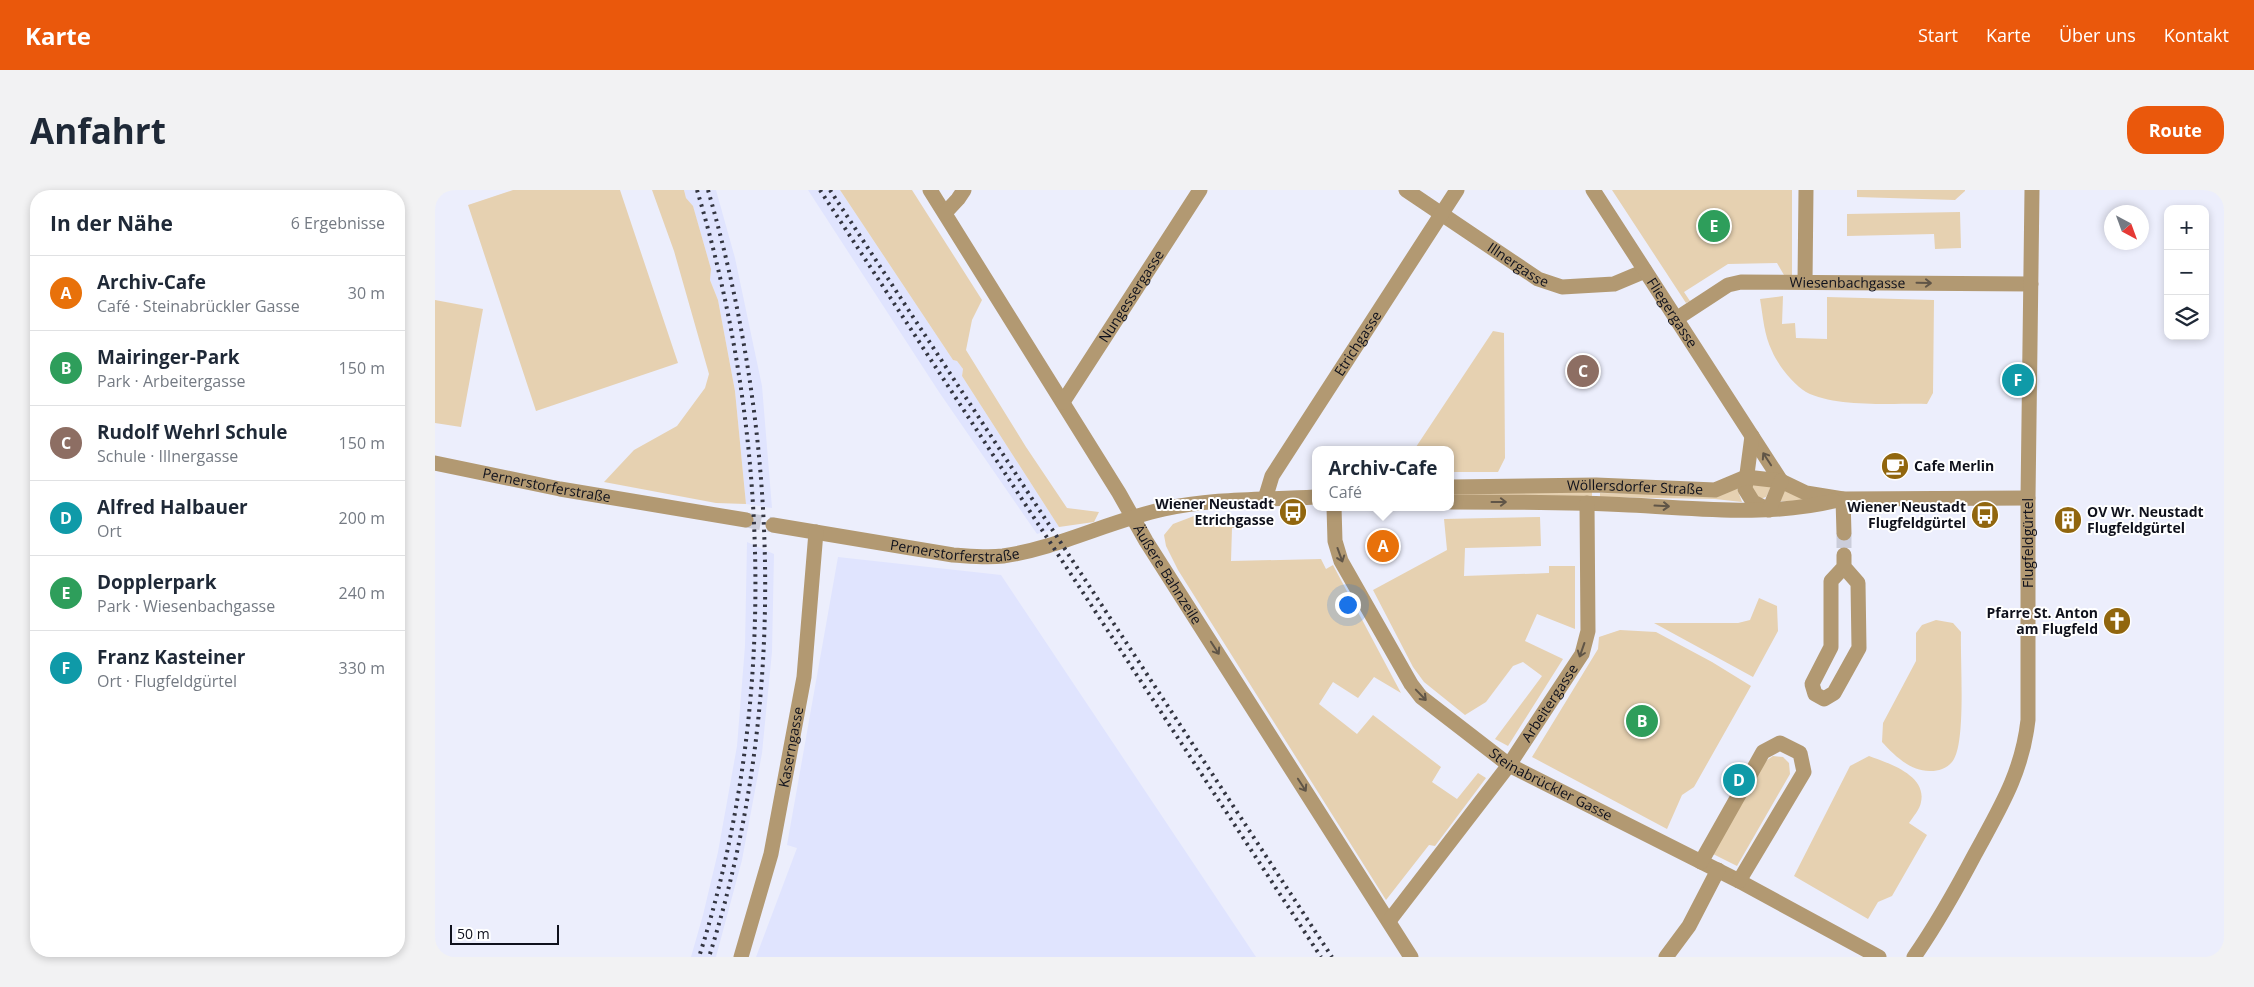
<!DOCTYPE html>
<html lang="de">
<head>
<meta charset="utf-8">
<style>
  :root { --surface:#fff; --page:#f2f2f3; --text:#1f2937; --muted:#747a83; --line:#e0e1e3; --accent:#ea580c }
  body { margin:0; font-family:"Open Sans",sans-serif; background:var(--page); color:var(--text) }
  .controls { position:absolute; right:15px; top:15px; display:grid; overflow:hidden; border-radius:10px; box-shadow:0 2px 8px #0003 }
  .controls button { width:45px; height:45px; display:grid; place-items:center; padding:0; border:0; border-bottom:1px solid var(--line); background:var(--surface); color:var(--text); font:25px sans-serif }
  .compass { position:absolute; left:1669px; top:15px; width:45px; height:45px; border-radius:50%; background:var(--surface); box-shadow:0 2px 8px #0003; rotate:139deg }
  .scale { position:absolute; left:15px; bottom:12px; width:109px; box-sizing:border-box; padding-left:5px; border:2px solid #0f111c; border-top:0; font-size:14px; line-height:18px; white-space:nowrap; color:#0f111c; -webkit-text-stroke:4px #fff; paint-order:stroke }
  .you { position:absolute; left:912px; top:414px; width:18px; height:18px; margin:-12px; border:4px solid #fff; border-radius:50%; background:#1a73e8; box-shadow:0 0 0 8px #1a73e833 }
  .badge { display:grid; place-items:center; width:32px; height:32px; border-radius:50%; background:var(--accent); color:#fff; font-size:16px; font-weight:700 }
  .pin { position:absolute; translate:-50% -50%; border:2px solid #fff; box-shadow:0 1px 5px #0006 }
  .popup { position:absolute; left:877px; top:256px; width:142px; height:65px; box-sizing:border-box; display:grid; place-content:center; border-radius:10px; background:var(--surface); filter:drop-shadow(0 1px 4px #0005); font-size:16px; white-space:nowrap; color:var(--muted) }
  .popup b { font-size:19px; color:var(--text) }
  .popup::after { content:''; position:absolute; left:50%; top:100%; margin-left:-10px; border:10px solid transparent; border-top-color:var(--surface) }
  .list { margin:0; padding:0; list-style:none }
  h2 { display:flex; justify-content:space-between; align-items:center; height:65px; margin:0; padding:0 20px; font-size:21px }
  h2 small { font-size:16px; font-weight:400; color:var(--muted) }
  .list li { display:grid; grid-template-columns:32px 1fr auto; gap:15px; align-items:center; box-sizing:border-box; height:75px; padding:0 20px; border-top:1px solid var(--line) }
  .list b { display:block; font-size:19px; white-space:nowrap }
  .list p { margin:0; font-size:16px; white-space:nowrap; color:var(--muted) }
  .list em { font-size:16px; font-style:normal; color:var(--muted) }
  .icon { flex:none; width:28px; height:28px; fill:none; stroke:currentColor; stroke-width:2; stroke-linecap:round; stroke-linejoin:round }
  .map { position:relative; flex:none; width:1789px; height:767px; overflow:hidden; border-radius:20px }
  header { display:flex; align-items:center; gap:30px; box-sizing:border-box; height:70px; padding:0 25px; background:var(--accent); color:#fff }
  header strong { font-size:24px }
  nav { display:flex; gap:28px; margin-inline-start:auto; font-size:18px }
  .intro { display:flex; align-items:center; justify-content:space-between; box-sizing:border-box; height:120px; padding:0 30px }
  h1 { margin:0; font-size:35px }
  .button { padding:12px 22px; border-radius:20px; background:var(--accent); color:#fff; font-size:18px; font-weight:700 }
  main { display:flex; gap:30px; padding:0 30px }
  aside { flex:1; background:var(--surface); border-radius:20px; box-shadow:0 2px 8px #0003 }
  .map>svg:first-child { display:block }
</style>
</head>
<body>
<header>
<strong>Karte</strong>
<nav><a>Start</a><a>Karte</a><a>Über uns</a><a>Kontakt</a></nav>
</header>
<div class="intro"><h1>Anfahrt</h1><a class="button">Route</a></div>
<main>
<aside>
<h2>In der Nähe<small>6 Ergebnisse</small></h2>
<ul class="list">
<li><span class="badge" style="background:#e8710a">A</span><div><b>Archiv-Cafe</b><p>Café · Steinabrückler Gasse</p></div><em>30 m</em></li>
<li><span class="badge" style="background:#2e9e5b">B</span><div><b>Mairinger-Park</b><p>Park · Arbeitergasse</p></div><em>150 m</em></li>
<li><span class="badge" style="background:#8d6e63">C</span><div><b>Rudolf Wehrl Schule</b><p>Schule · Illnergasse</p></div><em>150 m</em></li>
<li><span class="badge" style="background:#0f9aa8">D</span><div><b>Alfred Halbauer</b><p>Ort</p></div><em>200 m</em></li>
<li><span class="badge" style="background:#2e9e5b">E</span><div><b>Dopplerpark</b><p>Park · Wiesenbachgasse</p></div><em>240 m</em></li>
<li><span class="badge" style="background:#0f9aa8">F</span><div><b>Franz Kasteiner</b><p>Ort · Flugfeldgürtel</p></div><em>330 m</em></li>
</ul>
</aside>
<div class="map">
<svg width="1789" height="767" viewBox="0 0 1789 767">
  <rect width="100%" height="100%" fill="#eceefc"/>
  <path fill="#e0e4fe" d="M249 0H281L300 68 327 196 337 318 311 314 300 201 283 110 275 90 276 79 258 17 251 8Z
    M373 0H405L518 170 522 171 528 179 527 186 624 337 602 344 504 202Z
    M312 352 339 364 337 462 327 563 307 670 281 767H256L268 725 283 662 302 556 310 456Z
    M403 367 566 385 821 767H321L362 658 352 655Z"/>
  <path fill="#e6d1b1" d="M78 0H185L243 173 101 221 33 15Z
    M217 0H249L251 8 258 16 276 79 275 90 283 110 300 201 311 314 281 313 169 292 199 260 242 236 270 198 274 184 239 61Z
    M405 0H477L547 110 537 130 531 160 591 257 632 318 664 322 659 332 624 337 527 186 528 179 522 171 518 170Z
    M1177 0H1357V85H1349L1342 73 1293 74 1249 102 1255 111 1251 113Z
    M1422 0H1530V1L1520 10 1422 7Z
    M1525 22 1526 58 1500 59 1499 44 1412 46V24Z
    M1348 106 1347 134 1360 133 1361 148 1392 149V107L1499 110 1498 203 1492 214C1458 213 1401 218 1371 202 1358 194 1343 175 1337 161 1329 145 1328 126 1325 109Z
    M0 110 48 119 26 237 0 233Z
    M1058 141 1069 143 1070 268 1063 282H1016V260H979Z
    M1318 293 1337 295 1331 307 1325 309 1316 301Z
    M1302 298 1307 312 1280 309 1165 307V303L1276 305Z
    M1348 300 1371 309 1369 311H1342Z
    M1016 302H1157V307L1016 306Z
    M759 326 811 327 812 337 797 338 796 371 886 369 891 379 898 375 966 503 939 487 923 508 898 492 884 514 922 544 938 525 1006 577 997 592 1022 609 1043 583 1051 588 1000 656 994 655 951 710 743 380 731 356 729 345 738 334Z
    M1105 327 1106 356 1030 358 1029 386 1114 383V376H1140V439L1102 424 1090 451 1128 469 1073 556 1060 549 1107 486 1088 472 1078 476 1051 512 1030 525 989 492 978 477 938 400 1012 360 1009 329Z
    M1324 408 1342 416 1343 441 1318 487 1219 433H1303L1315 430Z
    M1501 430 1518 433 1526 442C1525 470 1531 548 1519 569 1514 578 1504 581 1496 581 1476 582 1459 565 1447 552L1448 533 1481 471V443L1487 435Z
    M1185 440 1221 442 1277 472 1316 496 1259 597 1247 605 1232 639 1097 567 1163 459 1164 447Z
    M1338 566 1348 567 1354 573 1355 584 1302 676 1278 664 1328 573Z
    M1434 566C1453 573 1492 585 1486 612 1485 619 1478 627 1474 633L1492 645 1457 706 1443 712 1433 729 1359 686 1415 576Z"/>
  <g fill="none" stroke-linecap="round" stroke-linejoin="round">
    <path stroke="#cbcdda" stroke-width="15" stroke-dasharray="15 8" stroke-linecap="butt" d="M311 330 338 335
      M1409 343V365"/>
    <g stroke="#b29972" stroke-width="15">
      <path id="s1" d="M495 0 684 303 711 351 976 767"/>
      <path id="s2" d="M971 0 1103 89 1127 97 1179 94 1210 81"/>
      <path id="s3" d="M1158 0 1346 291"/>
      <path d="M510 23 523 9 529 0"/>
      <path d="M1370 92 1371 0"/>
      <path id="s4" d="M1241 129 1293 95 1306 92 1596 94"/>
      <path id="s5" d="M628 212 765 0"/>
      <path d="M1317 246 1310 299 1318 312 1332 319"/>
      <path id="s6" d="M0 273 125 299 311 330"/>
      <path id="s7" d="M1016 297 1161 295 1280 300 1311 287 1346 291 1371 303 1408 309 1593 308"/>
      <path id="s8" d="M830 309 837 286 1022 0"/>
      <path d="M1408 309 1409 343"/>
      <path d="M1016 312C1075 312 1135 312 1194 315 1262 318 1332 327 1399 311"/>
      <path id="s9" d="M899 317 900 351 906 371 976 494 986 507 1074 575 1304 691 1444 767"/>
      <path d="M1334 320 1346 291"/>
      <path id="s10" d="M338 335 518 365C535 366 551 368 568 366 623 358 674 331 729 319 779 308 830 310 880 307"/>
      <path d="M1409 365V377L1396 391V457L1377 494 1380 504 1389 509 1399 503 1424 458 1423 393 1409 377"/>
      <path d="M1266 672 1328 562 1345 553 1365 563 1369 582 1304 691"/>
      <path id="s11" d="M954 731 1074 575 1147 464 1153 441 1152 313"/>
      <path id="s12" d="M306 767 336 664 369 487 381 342"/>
      <path d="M1231 767 1254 736 1283 680"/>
      <path id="s13" d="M1479 767C1502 734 1521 700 1540 664 1565 618 1587 583 1593 530V308L1597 0"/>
    </g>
    <path stroke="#333541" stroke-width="4" stroke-dasharray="2.5 5" stroke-linecap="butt" d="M262 0C336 248 343 519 264 767
      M273 0C345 249 353 518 274 767
      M385 0 886 767
      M395 0 897 767"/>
  </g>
  <defs><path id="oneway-shaft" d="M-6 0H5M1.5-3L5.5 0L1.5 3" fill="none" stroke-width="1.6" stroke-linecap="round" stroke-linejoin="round" transform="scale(1.25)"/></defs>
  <g stroke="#605547">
    <use href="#oneway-shaft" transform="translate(1489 93) rotate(1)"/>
    <use href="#oneway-shaft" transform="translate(1332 269) rotate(-123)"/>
    <use href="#oneway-shaft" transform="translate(1064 312)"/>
    <use href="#oneway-shaft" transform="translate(1227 316) rotate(3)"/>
    <use href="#oneway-shaft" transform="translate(905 365) rotate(70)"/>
    <use href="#oneway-shaft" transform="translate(780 458) rotate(57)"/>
    <use href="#oneway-shaft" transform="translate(1147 460) rotate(109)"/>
    <use href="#oneway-shaft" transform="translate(986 505) rotate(46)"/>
    <use href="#oneway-shaft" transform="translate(867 595) rotate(57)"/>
  </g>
  <defs>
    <symbol id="cafe-disc" viewBox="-11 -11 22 22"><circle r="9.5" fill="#91660e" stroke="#fff"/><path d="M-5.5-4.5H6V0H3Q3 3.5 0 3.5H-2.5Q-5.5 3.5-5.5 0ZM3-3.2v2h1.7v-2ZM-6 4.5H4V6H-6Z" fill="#fff"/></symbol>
    <symbol id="bus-disc" viewBox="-11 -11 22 22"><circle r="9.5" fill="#91660e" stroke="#fff"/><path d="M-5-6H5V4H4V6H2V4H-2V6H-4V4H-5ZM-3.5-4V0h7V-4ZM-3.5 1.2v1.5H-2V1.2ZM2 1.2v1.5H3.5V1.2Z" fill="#fff"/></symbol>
    <symbol id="building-disc" viewBox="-11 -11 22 22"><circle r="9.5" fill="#91660e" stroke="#fff"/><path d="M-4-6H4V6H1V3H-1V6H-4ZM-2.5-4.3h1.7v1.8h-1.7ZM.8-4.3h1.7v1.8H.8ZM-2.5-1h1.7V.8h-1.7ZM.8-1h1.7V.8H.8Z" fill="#fff"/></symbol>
    <symbol id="church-disc" viewBox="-11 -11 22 22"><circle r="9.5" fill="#91660e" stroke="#fff"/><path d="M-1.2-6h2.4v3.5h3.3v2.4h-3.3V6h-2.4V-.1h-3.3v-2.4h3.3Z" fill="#fff"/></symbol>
  </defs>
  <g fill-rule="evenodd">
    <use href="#cafe-disc" x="1444" y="260" width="32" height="32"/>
    <use href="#bus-disc" x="842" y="306" width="32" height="32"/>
    <use href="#bus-disc" x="1534" y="309" width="32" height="32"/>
    <use href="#building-disc" x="1617" y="314" width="32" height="32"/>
    <use href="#church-disc" x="1666" y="415" width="32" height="32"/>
  </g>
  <g text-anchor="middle" stroke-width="4" stroke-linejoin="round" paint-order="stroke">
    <g font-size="14" fill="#0f111c" stroke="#fff">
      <text dy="5" stroke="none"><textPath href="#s2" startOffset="135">Illnergasse</textPath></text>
      <text dy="5" stroke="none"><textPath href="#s4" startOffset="182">Wiesenbachgasse</textPath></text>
      <text dy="5" stroke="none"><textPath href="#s5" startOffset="126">Nungessergasse</textPath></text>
      <text dy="5" stroke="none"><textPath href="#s3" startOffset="146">Fliegergasse</textPath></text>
      <text dy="5" stroke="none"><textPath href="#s8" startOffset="182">Etrichgasse</textPath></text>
      <text dy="5" stroke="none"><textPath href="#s6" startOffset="114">Pernerstorferstraße</textPath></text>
      <text dy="5" stroke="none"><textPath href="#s7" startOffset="184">Wöllersdorfer Straße</textPath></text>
      <text dy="5" stroke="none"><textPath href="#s13" startOffset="442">Flugfeldgürtel</textPath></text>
      <text dy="5" stroke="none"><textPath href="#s10" startOffset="184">Pernerstorferstraße</textPath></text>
      <text dy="5" stroke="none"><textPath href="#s1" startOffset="452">Äußere Bahnzeile</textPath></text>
      <text dy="5" stroke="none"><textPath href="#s11" startOffset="271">Arbeitergasse</textPath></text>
      <text dy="5" stroke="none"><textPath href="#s12" startOffset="216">Kaserngasse</textPath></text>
      <text dy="5" stroke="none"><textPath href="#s9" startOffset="370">Steinabrückler Gasse</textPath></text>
    </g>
    <g font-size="14" font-weight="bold" fill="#0f111c" stroke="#fff" text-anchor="end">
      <text x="1479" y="281" text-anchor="start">Cafe Merlin</text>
      <text x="839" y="319">Wiener Neustadt<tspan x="839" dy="16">Etrichgasse</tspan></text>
      <text x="1531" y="322">Wiener Neustadt<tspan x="1531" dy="16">Flugfeldgürtel</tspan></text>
      <text x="1652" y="327" text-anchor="start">OV Wr. Neustadt<tspan x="1652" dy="16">Flugfeldgürtel</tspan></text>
      <text x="1663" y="428">Pfarre St. Anton<tspan x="1663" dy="16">am Flugfeld</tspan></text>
    </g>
  </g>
</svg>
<div class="controls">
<button>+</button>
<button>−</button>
<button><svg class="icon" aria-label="layers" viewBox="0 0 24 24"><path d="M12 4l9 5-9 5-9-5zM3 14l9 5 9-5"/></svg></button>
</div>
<svg class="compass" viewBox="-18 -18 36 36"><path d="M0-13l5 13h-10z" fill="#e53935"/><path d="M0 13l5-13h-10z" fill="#747a83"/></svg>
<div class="scale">50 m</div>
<div class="you"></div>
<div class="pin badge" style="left:948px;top:356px;background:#e8710a">A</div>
<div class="popup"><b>Archiv-Cafe</b>Café</div>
<div class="pin badge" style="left:1207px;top:531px;background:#2e9e5b">B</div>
<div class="pin badge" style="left:1148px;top:181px;background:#8d6e63">C</div>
<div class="pin badge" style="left:1304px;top:590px;background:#0f9aa8">D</div>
<div class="pin badge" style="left:1279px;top:36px;background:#2e9e5b">E</div>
<div class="pin badge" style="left:1583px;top:190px;background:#0f9aa8">F</div>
</div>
</main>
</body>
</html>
